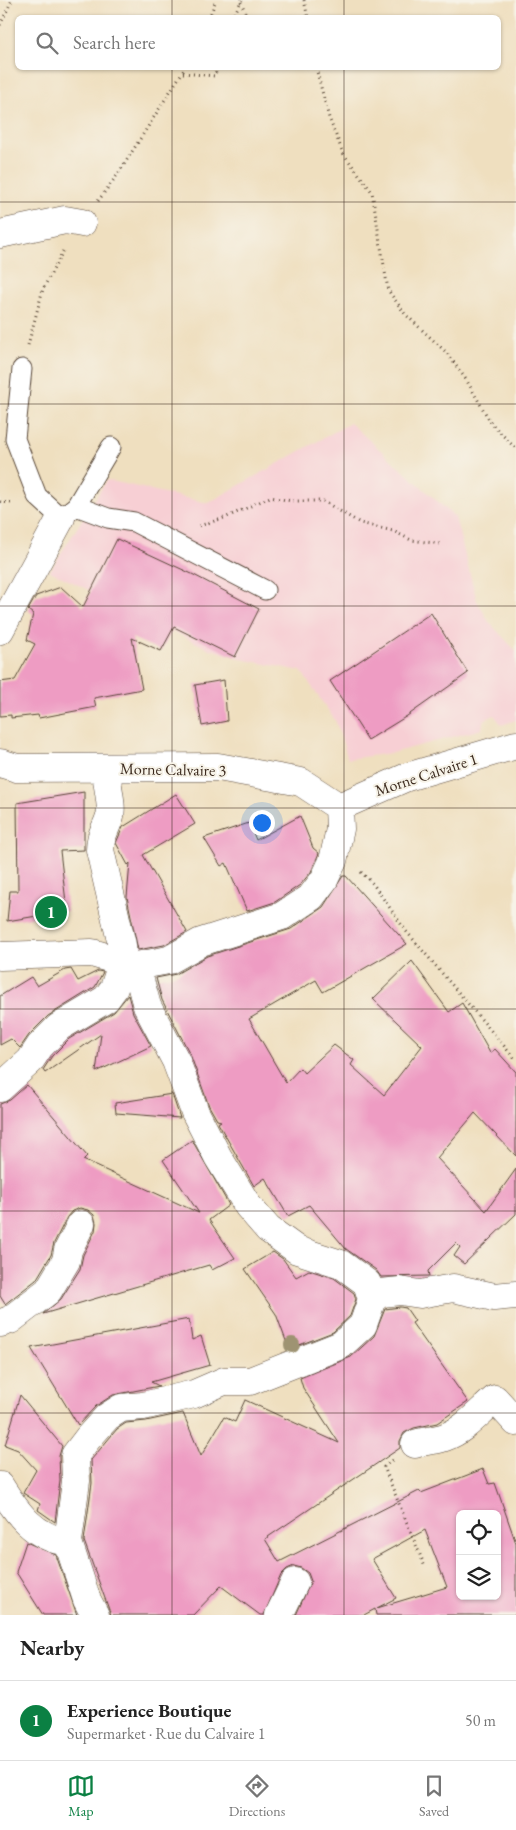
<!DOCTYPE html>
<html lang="en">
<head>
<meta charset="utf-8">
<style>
  :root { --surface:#fff; --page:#f6f6f6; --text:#222; --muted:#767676; --line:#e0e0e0; --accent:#0b8043 }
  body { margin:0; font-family:"EB Garamond",serif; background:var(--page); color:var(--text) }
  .controls { position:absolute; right:15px; bottom:15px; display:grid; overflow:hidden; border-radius:8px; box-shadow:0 1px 4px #0004 }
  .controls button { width:45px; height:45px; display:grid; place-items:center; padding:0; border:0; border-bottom:1px solid var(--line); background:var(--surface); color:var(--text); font:25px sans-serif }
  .you { position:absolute; left:261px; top:822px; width:18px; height:18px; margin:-12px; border:4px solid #fff; border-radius:50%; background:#1a73e8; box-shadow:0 0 0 8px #1a73e833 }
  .badge { display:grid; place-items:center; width:32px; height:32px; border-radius:50%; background:var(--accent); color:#fff; font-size:16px; font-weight:700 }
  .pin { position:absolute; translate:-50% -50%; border:2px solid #fff; box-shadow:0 1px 5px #0006 }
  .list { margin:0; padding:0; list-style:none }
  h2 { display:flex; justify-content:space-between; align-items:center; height:65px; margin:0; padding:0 20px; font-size:21px }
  h2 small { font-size:16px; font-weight:400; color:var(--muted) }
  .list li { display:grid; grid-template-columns:32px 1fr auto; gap:15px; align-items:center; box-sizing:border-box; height:80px; padding:0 20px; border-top:1px solid var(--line) }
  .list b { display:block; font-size:19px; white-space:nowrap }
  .list p { margin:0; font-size:16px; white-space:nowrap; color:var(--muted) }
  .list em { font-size:16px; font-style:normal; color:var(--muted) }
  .icon { flex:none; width:28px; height:28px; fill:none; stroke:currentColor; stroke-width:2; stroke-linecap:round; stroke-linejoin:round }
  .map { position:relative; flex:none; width:516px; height:1615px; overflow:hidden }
  .search { position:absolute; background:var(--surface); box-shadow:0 1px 4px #0004; left:15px; right:15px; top:15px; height:55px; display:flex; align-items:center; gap:12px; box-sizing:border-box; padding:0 18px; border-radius:8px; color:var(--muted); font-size:19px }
  .sheet { height:145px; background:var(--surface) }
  nav { display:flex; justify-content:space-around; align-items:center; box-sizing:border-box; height:70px; border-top:1px solid var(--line); background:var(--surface); font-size:14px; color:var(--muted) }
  nav a { display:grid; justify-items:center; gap:2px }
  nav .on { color:var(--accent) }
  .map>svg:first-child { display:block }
</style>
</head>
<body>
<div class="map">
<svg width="516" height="1615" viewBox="0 0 516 1615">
  <rect width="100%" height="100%" fill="#f7f3e8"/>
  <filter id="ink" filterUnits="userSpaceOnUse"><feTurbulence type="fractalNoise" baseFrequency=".02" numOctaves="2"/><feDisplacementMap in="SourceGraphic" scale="10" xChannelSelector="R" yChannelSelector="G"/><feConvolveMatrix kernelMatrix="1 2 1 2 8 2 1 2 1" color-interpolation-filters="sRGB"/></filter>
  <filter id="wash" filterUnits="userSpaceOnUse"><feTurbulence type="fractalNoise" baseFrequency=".0096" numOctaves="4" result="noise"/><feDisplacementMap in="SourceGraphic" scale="20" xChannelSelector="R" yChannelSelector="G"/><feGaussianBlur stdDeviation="1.12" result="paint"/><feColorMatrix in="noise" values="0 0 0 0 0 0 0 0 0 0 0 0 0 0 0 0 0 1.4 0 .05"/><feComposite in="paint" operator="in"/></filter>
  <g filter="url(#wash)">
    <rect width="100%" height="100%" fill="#efdfbf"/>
    <path fill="#f7cfd4" d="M350 423 455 517 477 601 489 622 516 651V720L502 725 494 715 483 721 482 729 392 753 348 759 336 722 301 671 246 660 207 648 50 571 107 480 208 503Z"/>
    <g id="blocks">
      <path fill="#ee9cc3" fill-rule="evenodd" d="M117 539 192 574 259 609 235 657 174 627 161 651 132 638 142 689 94 698 96 707 39 718 38 715 11 718V715L0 716V682L15 680 35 644 27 640 33 614 28 610 36 596 61 587 83 607Z
        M431 613 468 673 407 716 368 740 330 681Z
        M224 680 227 721 202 726 195 685Z
        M84 792V850L60 851 67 911 7 921 10 891H18L17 803Z
        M176 794 195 824 143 855 187 932 164 945 138 950 127 897 130 863 128 865 116 843 123 827Z
        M300 816 313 848 319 853 311 872 300 885 275 902 247 911 226 863 221 866 204 838 249 823 256 840Z
        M343 876H346L407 944 323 992 316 980 249 1019 286 1083 300 1068 304 1073 334 1045 354 1060 351 1065 384 1095 422 1046 373 999 412 961 449 1012 462 1003 490 1053 495 1049 516 1072V1156L475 1113 437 1158 486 1211 516 1169V1214L464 1264 454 1256 460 1247 456 1243 428 1271 429 1276 381 1277 376 1270 346 1249 309 1205 288 1216 265 1178 254 1186 218 1123 221 1121 217 1120 209 1106 190 1054 162 1000 156 978 176 974 207 956 291 929 323 907Z
        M71 969 78 981 98 971 103 972 95 987 48 1016 29 1035 20 1048 11 1039 0 1045V996L31 977 37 986 65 970Z
        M128 995 133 1013 151 1046 96 1072 101 1034 45 1073 43 1070 52 1056 69 1039 114 1012Z
        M27 1085 87 1156 83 1160 199 1213 163 1160 192 1140 229 1205 209 1220 235 1258 212 1270 209 1265 43 1314 61 1299 80 1269 83 1255 95 1231 96 1223 94 1215 88 1210 80 1208 72 1211 67 1217 54 1243 51 1255 36 1280 5 1304 0 1296V1104L10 1100Z
        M172 1094 180 1118 116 1113 115 1103Z
        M273 1252 283 1259 296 1277 309 1270 334 1278 354 1293 356 1299 350 1316 333 1332 289 1349 276 1314 245 1269Z
        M400 1307 406 1308 415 1321 412 1323 468 1402 437 1423 414 1428 404 1433 400 1441V1448L265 1539 279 1562 419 1491 421 1493 483 1469 489 1484 495 1483 516 1543V1615H376L375 1609 364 1615H296L311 1581 308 1573 301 1568 294 1566 287 1569 281 1575 264 1615H260L221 1586 193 1615H111L84 1541 92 1483 91 1460 117 1429 126 1423 146 1421 183 1413 201 1456 224 1417 235 1422 245 1400 339 1443 303 1388 300 1378 351 1357 374 1336 385 1309ZM460 1514H497V1596H460ZM425 1530 447 1587 377 1608 396 1598 372 1559Z
        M189 1319 192 1340 201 1336 210 1365 151 1382 159 1386 113 1395 96 1406 78 1425 31 1348Z
        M20 1395 62 1446 59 1456 60 1480 55 1522 38 1510 40 1504 23 1493 36 1470 18 1450 5 1445Z
        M26 1542 56 1555 77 1615H43L16 1572Z"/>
    </g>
  </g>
  <g filter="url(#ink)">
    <use href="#blocks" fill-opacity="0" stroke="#564536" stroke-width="1"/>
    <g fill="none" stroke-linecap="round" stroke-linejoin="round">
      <defs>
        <path id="service" d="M22 369 15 439 37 496 61 518 76 506 111 447
          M76 506 108 518 134 522 265 590"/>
        <path id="minor" d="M0 234 65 220 82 223
          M0 630 61 518
          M0 763 17 768 218 767 301 782 339 807
          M339 807 407 777 516 745
          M0 956 92 953 136 966 169 960 201 942 282 916 311 897 324 880 333 861 340 829 339 807
          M0 1088 30 1061 40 1046 59 1027 106 999 114 988 123 961 122 945 100 850C100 834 106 830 110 816 113 805 106 782 106 768
          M372 1299 381 1293 400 1291 420 1294 453 1288 494 1297 516 1295
          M1 1323 10 1320 48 1291 66 1261 68 1250 81 1224
          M415 1444C425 1440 435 1441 445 1437 465 1430 479 1412 495 1399L516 1422
          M0 1486C17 1513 34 1538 68 1542
          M95 1615 87 1600 68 1542 76 1481 75 1455 88 1438 107 1417 121 1408 143 1406 194 1394 224 1381H250L341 1345 363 1325 372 1299 367 1283 341 1264 297 1250 268 1229 248 1206 218 1157 195 1112 176 1061 147 1006 136 966
          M279 1615 295 1582"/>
      </defs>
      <use href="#service" stroke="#564536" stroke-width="21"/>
      <use href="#minor" stroke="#564536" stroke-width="29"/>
      <path stroke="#564536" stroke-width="3" stroke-dasharray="1 4" stroke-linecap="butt" d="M304 0 308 18
        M241 2 246 14 261 17
        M209 18 216 0
        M232 18 242 0
        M0 25 12 0
        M316 68 329 118 343 153 372 192 388 290 405 314 447 353 467 381 491 423 516 449
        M183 73 215 76 217 68
        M98 201 118 174 185 68
        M28 345 43 289 63 251
        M0 502 12 503
        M199 526 227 517 270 497 292 501H323L360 523 393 531 411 540 441 544
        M361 872 373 884 406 931 516 1060
        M392 1460 384 1467 425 1567"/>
      <use href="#service" stroke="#fff" stroke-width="19"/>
      <use href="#minor" stroke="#fff" stroke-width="28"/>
    </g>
    <circle fill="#9e9372" cx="292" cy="1345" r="8"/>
  </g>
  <path fill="none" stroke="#3b2a1e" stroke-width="1" stroke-opacity="0.55" d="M172 0V18M344 0V18M172 68V1615M344 68V1615M0 202H516M0 404H516M0 606H516M0 808H516M0 1009H516M0 1211H516M0 1413H516"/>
  <g text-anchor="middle" stroke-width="4" stroke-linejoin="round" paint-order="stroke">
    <g font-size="16" fill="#3b2a1e" stroke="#f7f3e8">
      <text transform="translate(173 769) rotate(1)" y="6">Morne Calvaire 3</text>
      <text transform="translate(426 774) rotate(-18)" y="6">Morne Calvaire 1</text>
    </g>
  </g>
</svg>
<div class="controls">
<button><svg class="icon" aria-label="locate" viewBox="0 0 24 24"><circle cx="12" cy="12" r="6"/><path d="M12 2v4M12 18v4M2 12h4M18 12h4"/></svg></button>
<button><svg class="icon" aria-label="layers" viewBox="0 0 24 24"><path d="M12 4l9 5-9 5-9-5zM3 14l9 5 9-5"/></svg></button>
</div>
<div class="you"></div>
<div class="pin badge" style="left:51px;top:912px">1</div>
<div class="search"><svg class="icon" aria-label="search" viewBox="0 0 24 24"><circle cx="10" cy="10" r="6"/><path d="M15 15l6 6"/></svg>Search here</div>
</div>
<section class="sheet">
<h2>Nearby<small></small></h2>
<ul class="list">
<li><span class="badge">1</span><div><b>Experience Boutique</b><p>Supermarket · Rue du Calvaire 1</p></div><em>50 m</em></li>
</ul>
</section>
<nav>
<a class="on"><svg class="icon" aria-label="map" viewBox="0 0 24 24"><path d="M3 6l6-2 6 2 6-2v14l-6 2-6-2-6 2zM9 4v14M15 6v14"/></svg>Map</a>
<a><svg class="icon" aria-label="directions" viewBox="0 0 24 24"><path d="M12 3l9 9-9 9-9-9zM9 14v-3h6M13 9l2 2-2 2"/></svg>Directions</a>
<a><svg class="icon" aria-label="saved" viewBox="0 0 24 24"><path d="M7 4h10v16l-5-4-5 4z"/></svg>Saved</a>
</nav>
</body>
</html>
